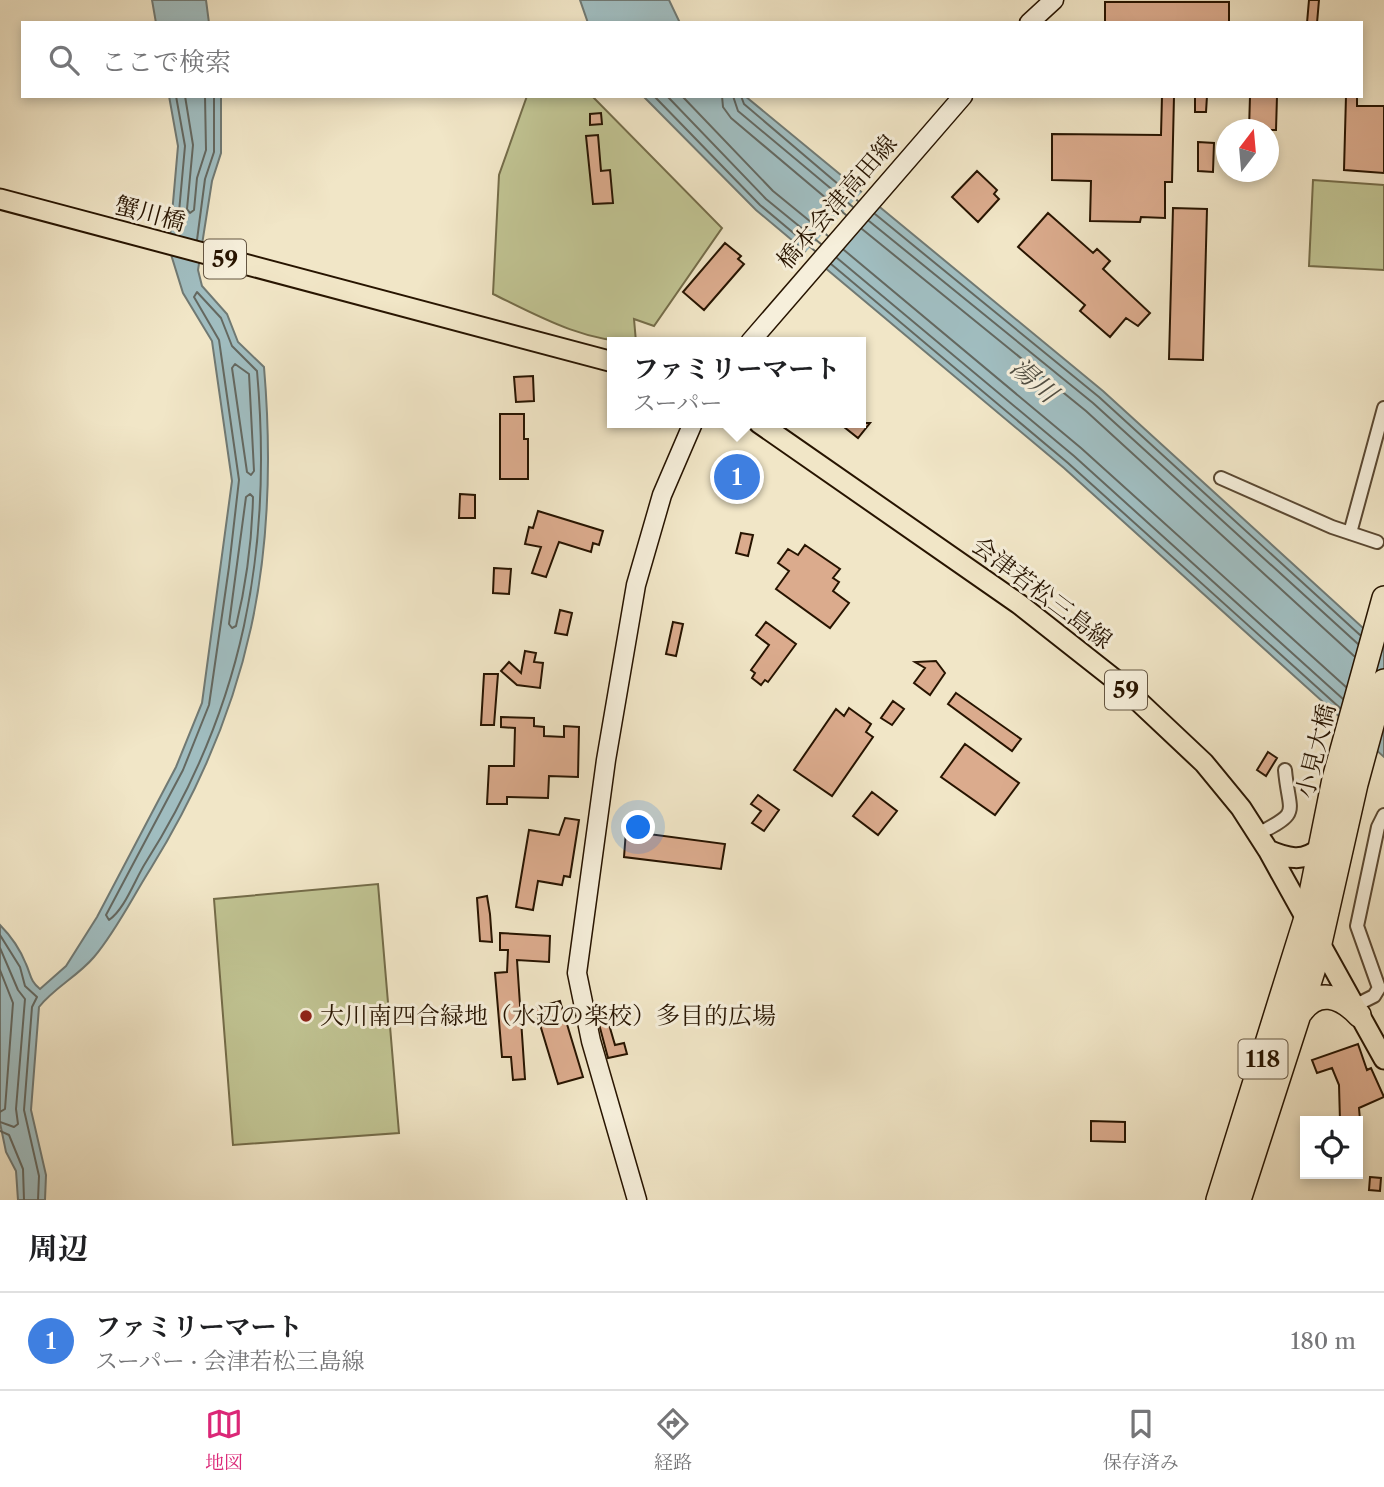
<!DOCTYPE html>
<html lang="ja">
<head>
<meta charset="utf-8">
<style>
  :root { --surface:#fff; --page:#f6f6f6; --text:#202124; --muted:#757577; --line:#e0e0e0; --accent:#db2777 }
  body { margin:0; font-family:"Libre Caslon Text","Noto Serif JP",serif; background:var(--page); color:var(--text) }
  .controls { position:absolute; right:21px; bottom:21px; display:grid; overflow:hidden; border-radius:0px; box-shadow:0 4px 10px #0003 }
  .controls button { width:63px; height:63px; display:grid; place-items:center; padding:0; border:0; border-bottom:2px solid var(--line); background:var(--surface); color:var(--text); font:35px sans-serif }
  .compass { position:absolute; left:1216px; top:119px; width:63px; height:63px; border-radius:50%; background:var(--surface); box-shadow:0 4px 10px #0003; rotate:16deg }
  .you { position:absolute; left:639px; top:828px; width:24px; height:24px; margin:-18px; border:5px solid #fff; border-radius:50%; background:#1a73e8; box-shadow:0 0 0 10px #1a73e833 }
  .badge { display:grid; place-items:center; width:46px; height:46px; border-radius:50%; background:var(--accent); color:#fff; font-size:23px; font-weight:700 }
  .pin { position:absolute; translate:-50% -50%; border:4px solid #fff; box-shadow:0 2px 7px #0006 }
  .popup { position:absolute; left:607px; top:337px; width:259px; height:91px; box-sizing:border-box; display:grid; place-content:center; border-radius:0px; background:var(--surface); filter:drop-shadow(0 2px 5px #0005); font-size:23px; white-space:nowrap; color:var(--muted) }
  .popup b { font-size:26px; color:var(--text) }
  .popup::after { content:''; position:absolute; left:50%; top:100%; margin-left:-14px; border:14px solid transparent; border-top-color:var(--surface) }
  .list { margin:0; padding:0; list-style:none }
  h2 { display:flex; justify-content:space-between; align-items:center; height:91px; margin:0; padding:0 28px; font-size:30px }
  h2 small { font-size:23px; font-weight:400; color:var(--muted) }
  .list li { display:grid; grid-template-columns:46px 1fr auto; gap:21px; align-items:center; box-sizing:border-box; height:98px; padding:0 28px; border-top:2px solid var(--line) }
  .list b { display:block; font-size:26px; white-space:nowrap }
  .list p { margin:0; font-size:23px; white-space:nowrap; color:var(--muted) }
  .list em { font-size:23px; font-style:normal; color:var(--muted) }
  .icon { flex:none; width:38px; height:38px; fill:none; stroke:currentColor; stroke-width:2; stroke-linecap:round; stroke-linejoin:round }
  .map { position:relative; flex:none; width:1384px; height:1200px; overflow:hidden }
  .search { position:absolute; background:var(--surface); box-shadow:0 4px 10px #0003; left:21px; right:21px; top:21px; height:77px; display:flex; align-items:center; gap:18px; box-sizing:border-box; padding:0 24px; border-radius:0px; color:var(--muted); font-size:26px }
  .sheet { height:189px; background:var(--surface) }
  nav { display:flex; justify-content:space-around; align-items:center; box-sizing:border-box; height:98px; border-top:2px solid var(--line); background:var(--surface); font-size:19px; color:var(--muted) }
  nav a { display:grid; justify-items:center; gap:4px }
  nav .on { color:var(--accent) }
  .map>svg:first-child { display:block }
</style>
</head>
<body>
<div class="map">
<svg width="1384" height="1200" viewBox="0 0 1384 1200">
  <rect width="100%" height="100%" fill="#f1e6c7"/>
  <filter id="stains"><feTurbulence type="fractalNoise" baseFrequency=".00286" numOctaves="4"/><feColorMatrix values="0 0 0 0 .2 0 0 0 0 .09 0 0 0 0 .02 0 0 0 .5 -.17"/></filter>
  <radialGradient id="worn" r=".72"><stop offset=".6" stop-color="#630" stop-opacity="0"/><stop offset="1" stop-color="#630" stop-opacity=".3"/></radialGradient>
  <path fill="#c0c392" stroke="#746c49" stroke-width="2" d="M527 96H592L722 228 654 326 634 319 636 342C584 342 538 316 493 294L499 175Z
    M1313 180 1384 185V270L1309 266Z
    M378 884 399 1133 233 1145 214 899Z"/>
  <path fill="#a0bdc0" stroke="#707973" stroke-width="2" d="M152 0H206L209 23H156Z
    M580 0H669L680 23H588Z
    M169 96H221V153L212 181 198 270 202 286 227 314 238 342 264 367C280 556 251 706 151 868 132 898 116 931 94 957 78 976 54 988 39 1007L31 1110 46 1175 45 1200H18L16 1171 6 1152 0 1123V925C11 936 20 949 26 964 31 975 30 981 40 989L66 966 97 917 176 767 202 703 232 481 212 341 183 293 169 248 178 146Z
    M643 96H745L1103 391 1384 647V757L1064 468 756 210Z"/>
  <path fill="#f1e6c7" d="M863 191 881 206 824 272 803 255Z"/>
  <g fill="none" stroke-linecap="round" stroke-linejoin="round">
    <path stroke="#646860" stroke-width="2" d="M176 96 185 146 177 234
      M185 96 193 145 187 209 190 213 194 210 197 178 206 150 205 96
      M654 96 760 205 815 251
      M667 96 766 199 821 244
      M682 96 773 191 828 236
      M722 96 723 107 731 118 846 215
      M733 96 738 111 853 207
      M741 96 744 104 858 201
      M875 214 1099 397 1360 635
      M869 221 1093 403 1358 644
      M862 229 1086 411 1354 656
      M197 240 205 179 214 152V96
      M844 250 1081 448 1346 687
      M837 258 1074 456 1343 699
      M831 264 1068 463 1340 708
      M197 292 221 318 232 346 257 371C273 550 243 709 146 862 135 879 125 909 109 920L106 915 183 770 209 705 229 567 239 480 219 340 194 297Z
      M235 364 249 374 254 471 251 475 247 472 232 368Z
      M250 494 253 497C252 540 246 585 236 626L232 628 229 624 246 497Z
      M0 935 20 967 25 986 37 997 32 1007 24 1110 39 1176 38 1200
      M0 948 18 990 25 999 16 1109 18 1124 14 1127 0 1122
      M0 970 13 1003 5 1109 0 1112
      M0 1131 9 1135 23 1169 24 1200"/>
  </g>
  <path fill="#dbab8d" stroke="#271400" stroke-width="2" d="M1309 0H1319L1317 23H1307Z
    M1105 2H1229V23H1105Z
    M1162 96H1174L1172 182H1165V218L1141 217 1140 222 1090 221 1091 181 1052 180V134L1161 135Z
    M1195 96H1207L1206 112H1195Z
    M1250 96H1277L1276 130H1249Z
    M1346 96H1357V106H1384V173L1344 170Z
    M601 113 602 124 590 125V114Z
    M598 135 601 171 610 170 613 203 593 204 586 136Z
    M1198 142 1214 143 1213 172 1198 171Z
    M977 171 997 190 994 194 999 199 978 222 952 197Z
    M1173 208 1207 209 1203 360 1169 359Z
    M1048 213 1093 253 1097 249 1110 261 1103 269 1150 313 1138 326 1126 318 1110 337 1080 311 1085 305 1018 247Z
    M725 243 741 256 738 259 744 264 704 310 683 292Z
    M533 376 534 401 516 402 514 377Z
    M500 414H524V439H528V479H500Z
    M839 423H870L858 438Z
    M722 464 755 472 748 495 717 488Z
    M460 494 475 495V518H459Z
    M538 511 603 531 599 545 593 543 591 552 559 542 546 577 532 573 541 547 525 544 529 527 533 528Z
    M741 533 753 535 748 556 736 553Z
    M805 545 840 569 833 578 839 582 833 591 849 603 830 628 776 589 789 571 778 563 788 549 798 555Z
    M494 568 511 569 509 594 493 593Z
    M560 610 572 613 567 635 555 633Z
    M673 622 683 624 676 656 666 654Z
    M766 622 796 644 768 682 765 680 761 685 752 678 755 673 751 670 769 645 756 635Z
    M525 651 536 653 534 662 543 663 540 688 517 685 501 671 509 662 521 673Z
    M936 661 945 673 930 695 914 683 925 668 915 662Z
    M484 674H498L494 725H481Z
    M956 693 1021 739 1012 751 948 704Z
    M893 701 904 709 892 725 881 718Z
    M849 708 871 724 866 732 873 737 832 796 794 770 836 709 844 716Z
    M501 717 534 718V726L544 727V736L564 737V726L579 727 578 777 549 776 548 798 507 797V804H487L489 766H514L515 728 501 727Z
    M965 744 1019 783 995 815 941 777Z
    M1268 752 1277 758 1266 776 1257 770Z
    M872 792 897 811 878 835 853 816Z
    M758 795 779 810 764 831 752 823 761 811 751 804Z
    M565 818 579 820 570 877 564 876 562 885 538 881 533 910 516 907 529 830 559 835Z
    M626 831 725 844 721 869 624 857Z
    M487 896 490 914 492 942 480 941 477 898Z
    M500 933 550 936 549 962 517 960 525 1079 513 1080 511 1057H502L495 973 507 972 508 950H500Z
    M560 1001 583 1077 558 1084 535 1008Z
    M608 1021 615 1045 624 1043 627 1054 608 1058 599 1024Z
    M1358 1044 1367 1070 1371 1068 1384 1097 1359 1108 1360 1120 1340 1121 1339 1085 1332 1068 1317 1073 1312 1060Z
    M1091 1121 1125 1122V1142L1091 1141Z
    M1370 1177 1381 1178 1380 1191 1369 1190Z"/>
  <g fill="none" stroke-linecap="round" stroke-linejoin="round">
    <defs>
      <path id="street" d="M1221 478 1332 527 1377 542
        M1350 533 1384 408
        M1258 834C1302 811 1289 815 1285 770
        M1354 1006 1374 996 1379 988 1357 926 1378 827 1384 815"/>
      <path id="secondary" d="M1029 23 1054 0
        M750 342 963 96
        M637 1200 591 1041 577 973 606 760 636 585 662 495 693 423"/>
      <path id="primary" d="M0 199 613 362
        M759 423 1019 604 1118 682 1204 763 1241 808 1268 850 1384 1059
        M1268 850C1286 858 1304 863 1320 848"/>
      <path id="highway" d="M1301 1012C1318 988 1341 996 1359 1015
        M1218 1200 1306 918 1334 779 1384 598
        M1239 1200 1315 965 1356 784 1384 681"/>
    </defs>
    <use href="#street" stroke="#5a4832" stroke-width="16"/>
    <use href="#secondary" stroke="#271400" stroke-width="21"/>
    <use href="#primary" stroke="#271400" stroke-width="23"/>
    <use href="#highway" stroke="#271400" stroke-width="26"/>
    <use href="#street" stroke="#f6efdb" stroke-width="12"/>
    <use href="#secondary" stroke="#f6efdb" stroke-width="18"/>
    <use href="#primary" stroke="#f1e6c7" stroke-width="19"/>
    <use href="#highway" stroke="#f1e6c7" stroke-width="23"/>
  </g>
  <circle fill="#8f2418" stroke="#f6efdb" stroke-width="2.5" cx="306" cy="1016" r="7"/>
  <g text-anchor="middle" stroke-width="6" stroke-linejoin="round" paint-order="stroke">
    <g fill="#f6efdb" stroke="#655642" stroke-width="2">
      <rect x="204" y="239.5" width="42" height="39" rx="5"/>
      <rect x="1105" y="670.5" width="42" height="39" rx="5"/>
      <rect x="1238.5" y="1039.5" width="49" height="39" rx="5"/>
    </g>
    <g font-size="23" font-weight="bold" fill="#271400">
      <text x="225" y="267">59</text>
      <text x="1126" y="698">59</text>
      <text x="1263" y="1067">118</text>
    </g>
    <g font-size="24" fill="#271400" stroke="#f6efdb">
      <text transform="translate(837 202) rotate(-49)" y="8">橋本会津高田線</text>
      <text transform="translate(150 214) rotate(15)" y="8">蟹川橋</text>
      <text transform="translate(1042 593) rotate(37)" y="8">会津若松三島線</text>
      <text transform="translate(1316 751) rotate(-76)" y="8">小見大橋</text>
    </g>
    <g font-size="24" fill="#271400" stroke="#f6efdb" text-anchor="start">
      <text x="320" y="1024">大川南四合緑地（水辺の楽校）多目的広場</text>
    </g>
    <g font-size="26" font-style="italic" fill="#514f43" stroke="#f6efdb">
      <text transform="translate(1034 380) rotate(41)" y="9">湯川</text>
    </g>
  </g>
  <rect width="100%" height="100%" filter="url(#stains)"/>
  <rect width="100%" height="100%" fill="url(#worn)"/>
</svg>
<div class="controls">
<button><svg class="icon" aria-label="locate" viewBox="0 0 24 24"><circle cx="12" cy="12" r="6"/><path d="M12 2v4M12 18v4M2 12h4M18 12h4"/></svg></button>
</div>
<svg class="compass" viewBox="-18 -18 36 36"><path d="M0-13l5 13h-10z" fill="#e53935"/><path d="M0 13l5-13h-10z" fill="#757577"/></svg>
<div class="you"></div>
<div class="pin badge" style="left:737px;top:477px;background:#3f7fe0">1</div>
<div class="popup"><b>ファミリーマート</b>スーパー</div>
<div class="search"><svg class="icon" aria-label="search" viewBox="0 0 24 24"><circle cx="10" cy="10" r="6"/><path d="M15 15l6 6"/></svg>ここで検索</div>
</div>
<section class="sheet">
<h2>周辺<small></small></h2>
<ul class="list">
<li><span class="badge" style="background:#3f7fe0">1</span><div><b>ファミリーマート</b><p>スーパー · 会津若松三島線</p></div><em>180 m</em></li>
</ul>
</section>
<nav>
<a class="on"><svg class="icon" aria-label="map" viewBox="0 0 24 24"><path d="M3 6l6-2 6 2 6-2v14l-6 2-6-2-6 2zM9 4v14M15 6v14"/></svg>地図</a>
<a><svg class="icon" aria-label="directions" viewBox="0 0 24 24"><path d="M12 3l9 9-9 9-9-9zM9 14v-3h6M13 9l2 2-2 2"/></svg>経路</a>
<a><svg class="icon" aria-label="saved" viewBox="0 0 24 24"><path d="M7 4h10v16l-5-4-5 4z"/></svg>保存済み</a>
</nav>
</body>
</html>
